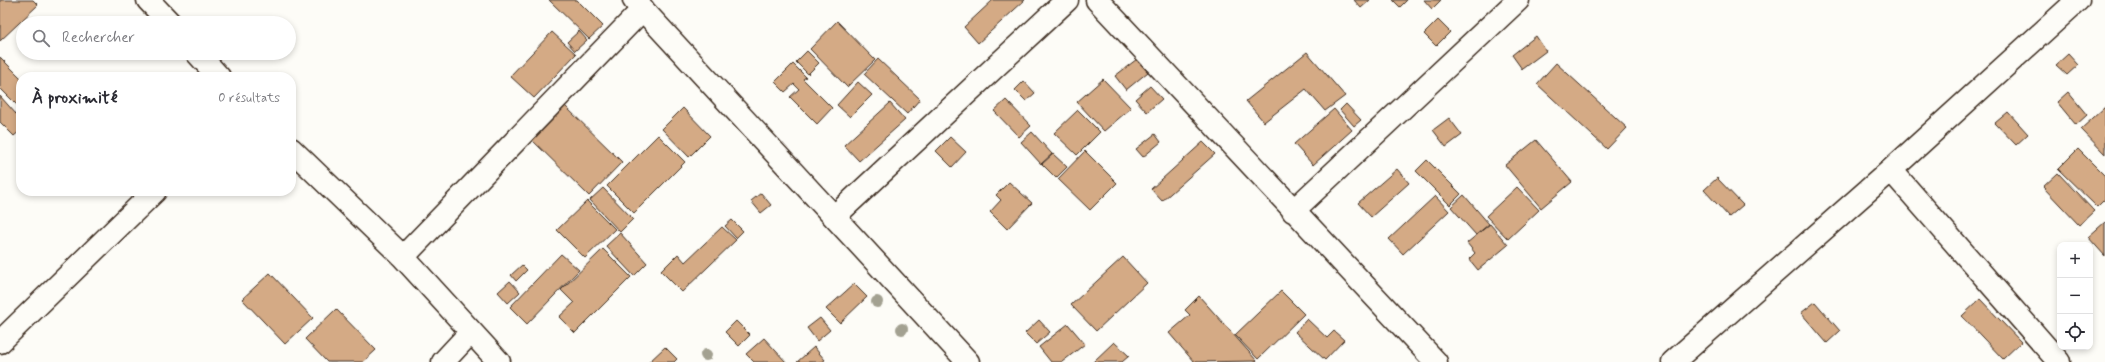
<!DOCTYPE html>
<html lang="fr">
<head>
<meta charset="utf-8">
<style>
  :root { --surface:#fff; --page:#f7f7f7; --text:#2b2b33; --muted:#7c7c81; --line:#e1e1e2 }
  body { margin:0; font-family:Mynerve,sans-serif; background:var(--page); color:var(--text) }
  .controls { position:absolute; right:12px; bottom:12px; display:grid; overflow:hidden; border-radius:8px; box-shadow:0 2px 6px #0003 }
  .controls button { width:36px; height:36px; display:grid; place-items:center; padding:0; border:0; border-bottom:1px solid var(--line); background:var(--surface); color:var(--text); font:20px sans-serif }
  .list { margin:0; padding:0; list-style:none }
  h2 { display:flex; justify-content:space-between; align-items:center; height:52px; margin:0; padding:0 16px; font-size:17px }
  h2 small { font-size:13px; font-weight:400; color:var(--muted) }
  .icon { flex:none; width:22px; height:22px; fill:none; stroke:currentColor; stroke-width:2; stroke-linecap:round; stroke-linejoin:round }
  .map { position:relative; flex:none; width:2105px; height:362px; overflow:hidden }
  .search { position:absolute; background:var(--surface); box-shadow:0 2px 6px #0003; left:16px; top:16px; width:280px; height:44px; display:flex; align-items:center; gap:10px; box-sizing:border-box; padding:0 14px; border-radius:22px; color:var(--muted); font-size:15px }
  .panel { position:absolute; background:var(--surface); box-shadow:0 2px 6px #0003; left:16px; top:72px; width:280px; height:124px; border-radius:16px }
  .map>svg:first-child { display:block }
</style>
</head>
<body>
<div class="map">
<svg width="2105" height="362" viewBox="0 0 2105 362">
  <rect width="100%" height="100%" fill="#fdfcf7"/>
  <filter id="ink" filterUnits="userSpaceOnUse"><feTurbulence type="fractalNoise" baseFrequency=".025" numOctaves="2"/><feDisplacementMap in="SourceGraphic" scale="8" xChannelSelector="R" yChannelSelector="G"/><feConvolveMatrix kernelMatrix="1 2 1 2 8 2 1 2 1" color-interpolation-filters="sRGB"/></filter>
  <g filter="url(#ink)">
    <path fill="#d4aa85" stroke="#3b2a1e" d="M0 0H33L38 5 0 41Z
      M549 0H577L603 26 589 39Z
      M993 0H1025L978 43 964 27Z
      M1354 0H1370L1361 8Z
      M1393 0H1407L1400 7Z
      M1424 0H1441L1432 9Z
      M1438 20 1450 32 1436 46 1424 34Z
      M837 21 875 60 847 87 810 49Z
      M579 31 587 40 575 51 567 42Z
      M552 32 576 54 534 98 510 76Z
      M1536 36 1546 51 1522 69 1512 55Z
      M807 51 819 63 808 74 796 62Z
      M1307 52 1345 96 1325 111 1306 89 1264 122 1246 101Z
      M2068 54 2078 65 2067 75 2056 65Z
      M0 57 21 78V101L17 105 0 88Z
      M878 59 920 99 907 114 864 74Z
      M1137 59 1148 72 1126 90 1115 76Z
      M1556 63 1627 128 1607 149 1537 84Z
      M793 64 806 77 803 79 832 108 817 124 790 97 799 89 794 84 785 92 775 82Z
      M1103 79 1131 108 1104 131 1077 102Z
      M1024 81 1035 93 1026 101 1015 90Z
      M858 82 872 95 850 117 837 105Z
      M1150 86 1162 99 1147 112 1135 99Z
      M2068 92 2087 115 2076 125 2057 102Z
      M0 96 16 114 21 110V130L14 136 0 122Z
      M1006 100 1031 126 1019 137 994 111Z
      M562 103 622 162 589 196 528 136Z
      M890 103 905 120 859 161 844 145Z
      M1346 104 1361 120 1354 126 1340 110Z
      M2105 107V154L2081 129Z
      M683 108 710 136 689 157 662 129Z
      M1334 109 1352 130 1313 165 1294 144Z
      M1078 110 1100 132 1077 155 1054 133Z
      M2008 112 2028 134 2016 145 1995 123Z
      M1449 118 1462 135 1446 147 1433 130Z
      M1032 132 1052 154 1041 164 1021 142Z
      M1155 134 1161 142 1143 157 1136 149Z
      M658 135 685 162 634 213 607 186Z
      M950 137 966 152 952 167 936 151Z
      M1536 140 1572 182 1541 208 1505 165Z
      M1203 142 1215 154 1162 201 1151 189Z
      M2078 149 2105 176V199L2097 207 2058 169Z
      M1085 151 1117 183 1090 210 1058 179Z
      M1053 154 1067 167 1056 178 1042 164Z
      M1427 160 1461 194 1450 205 1416 171Z
      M1397 169 1409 183 1371 217 1358 203Z
      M2058 173 2094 211 2079 225 2043 187Z
      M1717 178 1743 205 1729 217 1704 190Z
      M1009 182 1032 203 1007 229 990 212 1001 200 996 195Z
      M1517 187 1539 210 1508 239 1486 216Z
      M603 188 633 219 620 232 590 200Z
      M761 193 771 205 761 213 751 201Z
      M1464 195 1489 224 1476 235 1451 207Z
      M1435 196 1449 211 1403 254 1389 239Z
      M587 201 615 229 585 258 557 230Z
      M732 220 743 231 736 238 725 226Z
      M2105 222V256L2088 237Z
      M1490 224 1508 245 1478 270 1469 259 1475 253 1467 243Z
      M722 227 736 240 682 292 661 271 678 254 685 262Z
      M620 233 647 263 634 276 606 246Z
      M603 249 631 277 575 333 559 317 574 303 561 290Z
      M561 254 579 270 527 324 510 307Z
      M1123 257 1147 283 1096 331 1071 305Z
      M522 265 527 270 516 281 511 275Z
      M270 273 313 318 285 344 242 299Z
      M510 281 520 292 508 303 498 292Z
      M854 284 867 297 840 323 826 309Z
      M1281 291 1304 314 1258 359 1235 335Z
      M1199 296 1257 361 1194 362 1169 333 1190 315 1185 310Z
      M1980 299 2021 342 2003 359 1962 316Z
      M1815 302 1840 331 1827 343 1801 313Z
      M336 309 376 350 363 362H327L305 339Z
      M820 318 830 330 817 341 807 328Z
      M1307 319 1327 338 1334 331 1344 340 1325 360 1295 332Z
      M1039 320 1050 332 1036 344 1025 333Z
      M736 321 750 335 739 346 725 332Z
      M1068 324 1085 344 1062 362H1051L1039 347Z
      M764 338 786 362H754L746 354Z
      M1114 342 1129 356 1122 362H1093Z
      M665 347 677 359 674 362H649Z
      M814 347 825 360 822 362H797Z"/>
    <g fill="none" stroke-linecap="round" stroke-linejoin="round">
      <defs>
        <path id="minor" d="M148 0 170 23
          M634 0 968 362
          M1097 0 1436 362
          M197 53 219 77
          M291 149 403 257 499 362
          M1891 170 2059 362
          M1293 211 1518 0
          M835 216 1067 0
          M403 257 643 9
          M0 342 155 191
          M443 362 470 333
          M1673 362 1891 170 2078 0"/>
      </defs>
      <use href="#minor" stroke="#3b2a1e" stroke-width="25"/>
      <use href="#minor" stroke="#fdfcf7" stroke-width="22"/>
    </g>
    <g fill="#a3a191">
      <circle cx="877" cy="302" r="6"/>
      <circle cx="902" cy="329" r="6"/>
      <circle cx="706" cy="355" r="6"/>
    </g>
  </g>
</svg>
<div class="controls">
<button>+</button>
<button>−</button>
<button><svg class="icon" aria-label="locate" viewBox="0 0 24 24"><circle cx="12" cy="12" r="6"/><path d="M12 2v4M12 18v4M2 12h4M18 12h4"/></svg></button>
</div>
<div class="search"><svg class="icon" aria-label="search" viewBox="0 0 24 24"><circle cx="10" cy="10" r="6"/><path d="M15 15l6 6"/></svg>Rechercher</div>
<section class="panel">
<h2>À proximité<small>0 résultats</small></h2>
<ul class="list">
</ul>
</section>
</div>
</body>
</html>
